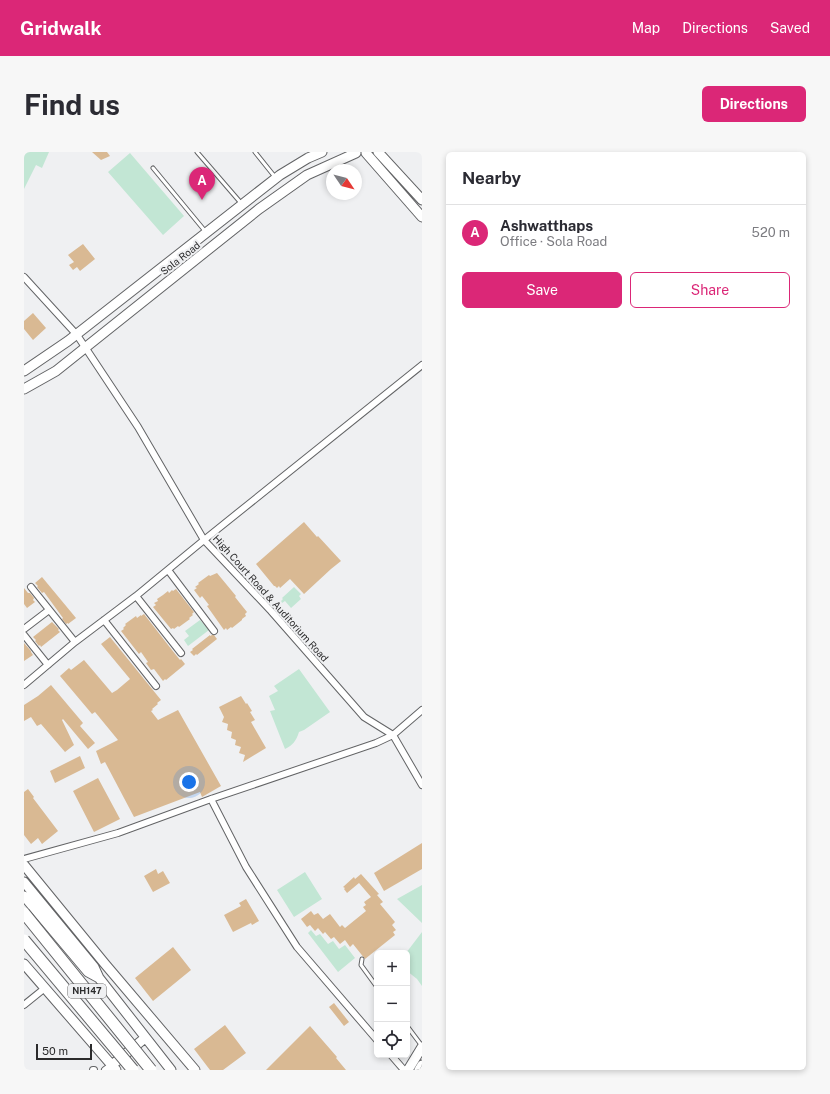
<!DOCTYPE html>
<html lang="en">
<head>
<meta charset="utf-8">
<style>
  :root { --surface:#fff; --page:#f7f7f7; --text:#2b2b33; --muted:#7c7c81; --line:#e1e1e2; --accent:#db2777 }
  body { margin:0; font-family:"Public Sans",sans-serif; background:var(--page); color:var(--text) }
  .controls { position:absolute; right:12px; bottom:12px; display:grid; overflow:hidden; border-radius:6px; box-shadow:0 2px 6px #0003 }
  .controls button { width:36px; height:36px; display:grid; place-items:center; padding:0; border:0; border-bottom:1px solid var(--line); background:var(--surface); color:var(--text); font:20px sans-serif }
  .compass { position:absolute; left:302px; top:12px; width:36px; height:36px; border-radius:50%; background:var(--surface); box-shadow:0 2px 6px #0003; rotate:125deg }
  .scale { position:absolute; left:12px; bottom:10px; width:56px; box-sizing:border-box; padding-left:4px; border:2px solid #2b2b2c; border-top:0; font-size:11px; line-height:14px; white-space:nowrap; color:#2b2b2c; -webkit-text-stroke:3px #eff0f2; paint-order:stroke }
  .you { position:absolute; left:165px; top:630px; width:14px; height:14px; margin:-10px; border:3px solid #fff; border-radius:50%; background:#1a73e8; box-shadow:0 0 0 6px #1a73e833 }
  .badge { display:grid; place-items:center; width:26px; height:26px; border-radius:50%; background:var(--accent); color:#fff; font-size:13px; font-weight:700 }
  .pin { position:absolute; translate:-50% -33px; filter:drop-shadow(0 1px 2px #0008) }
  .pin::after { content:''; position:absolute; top:21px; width:14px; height:12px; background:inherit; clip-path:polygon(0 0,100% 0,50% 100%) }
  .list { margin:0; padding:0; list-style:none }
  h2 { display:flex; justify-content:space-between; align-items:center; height:52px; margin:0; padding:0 16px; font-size:17px }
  h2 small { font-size:13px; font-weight:400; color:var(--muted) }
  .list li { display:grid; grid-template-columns:26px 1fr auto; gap:12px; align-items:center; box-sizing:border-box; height:56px; padding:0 16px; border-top:1px solid var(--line) }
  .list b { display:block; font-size:15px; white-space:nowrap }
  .list p { margin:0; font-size:13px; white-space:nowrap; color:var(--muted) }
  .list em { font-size:13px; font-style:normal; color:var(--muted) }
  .actions { display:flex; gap:8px; padding:12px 16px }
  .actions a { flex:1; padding:9px 0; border:1px solid var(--accent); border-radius:6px; text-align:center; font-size:14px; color:var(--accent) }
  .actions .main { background:var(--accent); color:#fff }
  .icon { flex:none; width:22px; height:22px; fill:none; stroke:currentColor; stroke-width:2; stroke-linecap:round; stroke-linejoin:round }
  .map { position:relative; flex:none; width:398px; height:918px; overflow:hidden; border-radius:6px }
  header { display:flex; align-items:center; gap:24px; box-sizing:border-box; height:56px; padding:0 20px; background:var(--accent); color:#fff }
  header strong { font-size:19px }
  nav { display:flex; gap:22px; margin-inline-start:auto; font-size:14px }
  .intro { display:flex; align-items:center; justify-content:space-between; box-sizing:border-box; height:96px; padding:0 24px }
  h1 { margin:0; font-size:28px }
  .button { padding:10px 18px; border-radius:6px; background:var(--accent); color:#fff; font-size:14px; font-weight:700 }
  main { display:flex; gap:24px; padding:0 24px }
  aside { flex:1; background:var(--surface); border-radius:6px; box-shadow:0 2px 6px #0003 }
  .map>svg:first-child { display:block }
</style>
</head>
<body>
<header>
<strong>Gridwalk</strong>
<nav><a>Map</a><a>Directions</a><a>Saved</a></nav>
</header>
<div class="intro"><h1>Find us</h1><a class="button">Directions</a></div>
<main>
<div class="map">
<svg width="398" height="918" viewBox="0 0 398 918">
  <rect width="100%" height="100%" fill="#eff0f2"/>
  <path fill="#c2e6d4" d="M0 0H25L18 16 12 13 0 37Z
    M106 1 160 64 139 83 84 20Z
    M270 435 277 442 275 444 277 447 267 456 261 449 258 451 256 450 259 447 258 446Z
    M176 468 185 478 164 494 160 488 165 484 161 479Z
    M275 517 306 560 280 578 275 580C272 589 269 593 261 597L246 559 251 558 245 544 254 539 250 534Z
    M281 720 298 747 270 765 253 738Z
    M398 733V771L373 747Z
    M287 778 292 784 296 782 304 792 309 789 315 797 321 793 331 806 314 820 284 781Z
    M398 780V834L393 827 383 819V801H382Z"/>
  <path fill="#d9b993" d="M68 0H83L86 4 77 8Z
    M59 92 71 107 56 119 53 115 49 118 45 113 50 110 44 103Z
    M9 161 22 176 9 188 0 177V169Z
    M280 370 293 385 294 384 317 409 307 417 280 442 266 427 256 436 255 434 253 436 251 434H250L232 412Z
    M193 421 212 444 211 445 223 460 221 462 222 464 218 467V468L208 476 207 475 203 478 202 476 200 478 183 454 185 453 178 444 176 446 170 438 173 436 171 435 175 432 174 431 185 423 186 424Z
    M18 425 52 466 44 472V471L42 472 38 467 39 466 20 440 18 441 13 435 14 434 11 431Z
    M0 436 4 441H6L10 446 9 448 11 450 3 456 0 452Z
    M152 437 170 460 168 462 169 463 165 466 166 467 155 475 154 474 150 477 149 476 147 477 129 455 132 453 130 451 134 449 133 447 139 443 144 439 145 441 148 438 149 439Z
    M120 462 148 498 156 508 157 507 161 512 159 514 142 528 141 527 139 529 130 517 127 518 122 511 124 510 117 500 115 502 97 479 100 477 99 476 102 473 101 472 112 464 113 466 117 463V464Z
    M28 470 35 477 34 478 36 480 17 495 16 493 15 494 11 489 12 488 9 485Z
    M186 483V484L188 483H190L193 487 173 503 172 502 170 504 166 500 169 498 168 497Z
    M86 485 137 548 133 551 134 552 128 557 129 558 127 559 134 568 154 558 197 634 178 645 176 640 110 665 81 610 77 612 72 599 94 588 71 560 68 562 36 524 45 516 47 518 60 508 88 541 93 538 106 527 77 492Z
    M0 491 7 499V500L9 503 0 509Z
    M27 533 59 571 56 574 71 591 64 597 39 567 38 568 50 593 41 600 17 572 13 574 7 565 0 569V553L14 544Z
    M217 544 222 552 223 551 228 559 226 560 231 568 227 570 242 596 219 610 221 603 215 601 217 595 211 593 212 588 207 586 208 580 203 578 204 572 198 570 200 565 195 555Z
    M56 604 61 616 31 631 26 619Z
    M74 626 96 667 70 680 49 639Z
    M4 637 10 645 9 646 34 679 18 692 14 686 7 692 0 683V640Z
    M398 691V717L360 739 350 721Z
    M132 717 134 722 139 719 146 731 129 740 120 724Z
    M337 722 355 742 353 743 359 750 356 752 371 770 368 773 372 778 369 780 371 783 341 807 329 792 326 795 321 788 316 792 310 785 307 787 301 780 299 782 294 776 291 779 286 773 283 775 277 767 287 759 290 763 294 761 299 767 306 762 316 775 318 773 321 776 342 759 339 755 342 753 340 750 347 745 335 731 323 741 320 737 321 736 319 735 330 725 331 727Z
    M222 747 235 769 228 773 227 771 209 780 200 763 217 754 215 751Z
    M149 795 167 818 129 849 111 826Z
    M310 851 325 870 320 874 305 855Z
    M201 873 222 901 199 918H186L170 897Z
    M286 874 313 905 312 906 322 918H242Z"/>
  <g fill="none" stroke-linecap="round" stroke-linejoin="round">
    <defs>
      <path id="lane" d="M173 0 217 51
        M231 0 251 25
        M129 16 181 79
        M338 807 337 813 353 835
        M383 874 398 894"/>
      <path id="street" d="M0 125 53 183 114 275 180 388 247 459 340 565 369 583 398 633
        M144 418 190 479
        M7 435 51 490
        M112 444 157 501
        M80 468 132 534
        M0 477 25 458
        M0 483 24 513
        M0 533 51 490 112 444 180 388 398 213
        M187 647 222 715 273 795 353 888
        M0 707 94 681 187 647 352 591 369 583 398 558
        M0 853 21 836
        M367 903 380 918
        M69 918H70
        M81 918 88 913"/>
      <path id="secondary" d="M354 0 398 48
        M342 1 398 65
        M0 219 44 189 256 23 284 6 298 0
        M0 237 32 219 235 57 283 23 332 1
        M0 713 81 812 171 918
        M0 730 70 815 75 826 147 918
        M0 744 64 820 75 826
        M0 812 92 918
        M88 913 121 886
        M384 918 398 895
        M395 918 398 913"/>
    </defs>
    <use href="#lane" stroke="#636466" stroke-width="5"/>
    <use href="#street" stroke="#636466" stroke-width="8"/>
    <use href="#secondary" stroke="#636466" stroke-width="11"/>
    <use href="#lane" stroke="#fff" stroke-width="3"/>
    <use href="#street" stroke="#fff" stroke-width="6"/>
    <use href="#secondary" stroke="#fff" stroke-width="9"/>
    <defs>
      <path id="highway-bridge" d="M0 761 127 918
        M0 788 109 918"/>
    </defs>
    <use href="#highway-bridge" stroke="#636466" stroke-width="13" stroke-linecap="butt"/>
    <use href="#highway-bridge" stroke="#fff" stroke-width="11"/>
  </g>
  <g text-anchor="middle" stroke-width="4" stroke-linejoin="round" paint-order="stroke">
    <rect fill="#eff0f2" stroke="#666667" stroke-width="1" x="44" y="832" width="38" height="14" rx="3"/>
    <g font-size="9" font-weight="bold" fill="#2b2b2c">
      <text x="63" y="842">NH147</text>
    </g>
    <g font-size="10" fill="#2b2b2c" stroke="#eff0f2">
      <text transform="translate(156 106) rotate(-38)" y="4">Sola Road</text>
      <text transform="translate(247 446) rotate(48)" y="4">High Court Road &amp; Auditorium Road</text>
    </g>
  </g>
</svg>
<div class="controls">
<button>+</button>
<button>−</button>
<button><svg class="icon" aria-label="locate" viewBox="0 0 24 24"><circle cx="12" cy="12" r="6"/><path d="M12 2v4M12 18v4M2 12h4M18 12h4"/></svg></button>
</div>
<svg class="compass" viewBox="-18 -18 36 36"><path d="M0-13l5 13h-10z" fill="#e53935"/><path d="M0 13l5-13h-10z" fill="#7c7c81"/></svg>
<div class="scale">50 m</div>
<div class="you"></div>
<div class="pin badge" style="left:178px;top:48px">A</div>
</div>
<aside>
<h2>Nearby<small></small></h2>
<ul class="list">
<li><span class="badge">A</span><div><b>Ashwatthaps</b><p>Office · Sola Road</p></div><em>520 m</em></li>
</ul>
<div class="actions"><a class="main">Save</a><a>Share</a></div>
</aside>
</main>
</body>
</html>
